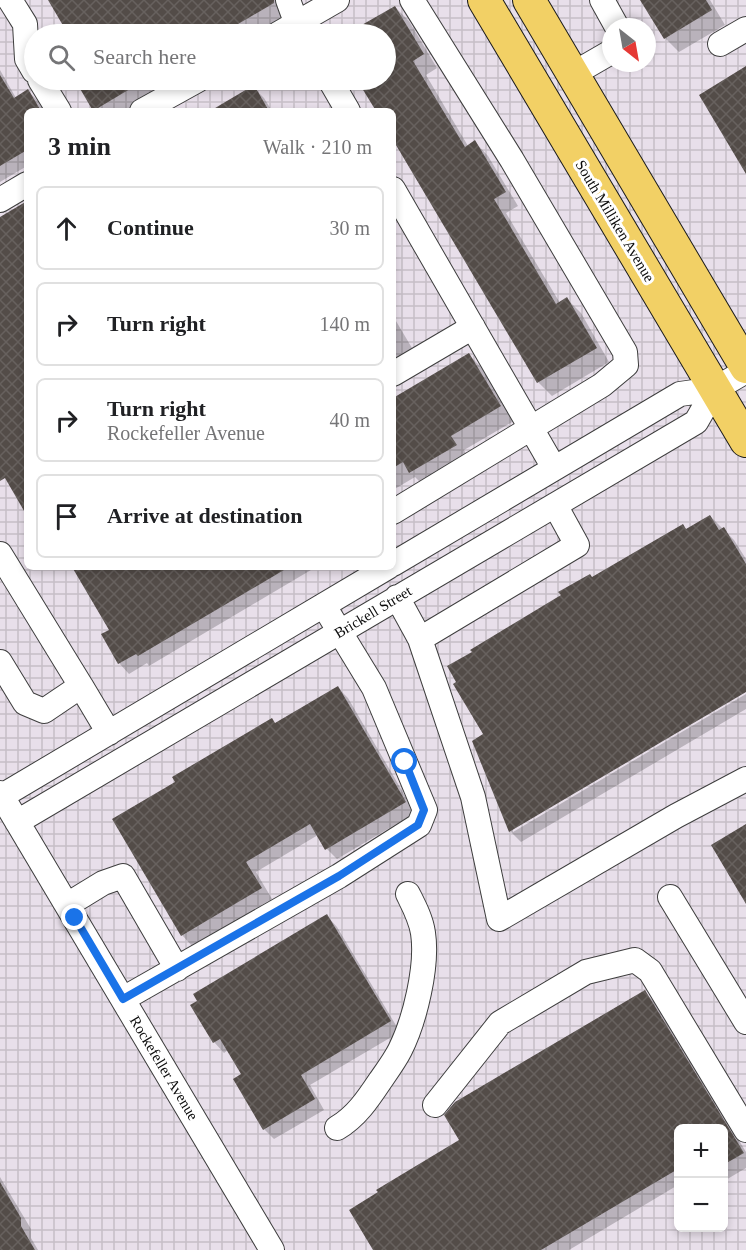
<!DOCTYPE html>
<html lang="en">
<head>
<meta charset="utf-8">
<style>
  :root { --surface:#fff; --page:#f6f6f6; --text:#202124; --muted:#757577; --line:#e0e0e0 }
  body { margin:0; font-family:"Times New Roman",serif; background:var(--page); color:var(--text) }
  .controls { position:absolute; right:18px; bottom:18px; display:grid; overflow:hidden; border-radius:9px; box-shadow:0 3px 9px #0003 }
  .controls button { width:54px; height:54px; display:grid; place-items:center; padding:0; border:0; border-bottom:2px solid var(--line); background:var(--surface); color:var(--text); font:30px sans-serif }
  .compass { position:absolute; left:602px; top:18px; width:54px; height:54px; border-radius:50%; background:var(--surface); box-shadow:0 3px 9px #0003; rotate:149deg }
  .stop { position:absolute; width:18px; height:18px; margin:-14px; border:4px solid #1a73e8; border-radius:50%; background:#fff }
  .stop.end { background:#1a73e8; border-color:#fff; box-shadow:0 2px 6px #0008 }
  .list { margin:0; padding:0; list-style:none }
  h2 { display:flex; justify-content:space-between; align-items:center; height:78px; margin:0; padding:0 24px; font-size:26px }
  h2 small { font-size:20px; font-weight:400; color:var(--muted) }
  .list li { display:grid; grid-template-columns:39px 1fr auto; gap:18px; align-items:center; box-sizing:border-box; height:84px; margin:0 12px 12px; padding:0 12px; border:2px solid var(--line); border-radius:9px }
  .list b { display:block; font-size:22px; white-space:nowrap }
  .list p { margin:0; font-size:20px; white-space:nowrap; color:var(--muted) }
  .list em { font-size:20px; font-style:normal; color:var(--muted) }
  .icon { flex:none; width:33px; height:33px; fill:none; stroke:currentColor; stroke-width:2; stroke-linecap:round; stroke-linejoin:round }
  .map { position:relative; flex:none; width:746px; height:1250px; overflow:hidden }
  .search { position:absolute; background:var(--surface); box-shadow:0 3px 9px #0003; left:24px; top:24px; width:372px; height:66px; display:flex; align-items:center; gap:15px; box-sizing:border-box; padding:0 21px; border-radius:33px; color:var(--muted); font-size:22px }
  .panel { position:absolute; background:var(--surface); box-shadow:0 3px 9px #0003; left:24px; top:108px; width:372px; height:462px; border-radius:9px }
  .map>svg:first-child { display:block }
</style>
</head>
<body>
<div class="map">
<svg width="746" height="1250" viewBox="0 0 746 1250">
  <defs>
    <pattern id="industrial-grid" width="8" height="8" patternUnits="userSpaceOnUse" patternTransform="scale(1.5)"><rect width="8" height="8" fill="#e8dfea"/><path d="M0 4h8M4 0v8" fill="none" stroke="#c6bec7"/></pattern>
    <pattern id="building-cross-hatch" width="8" height="8" patternUnits="userSpaceOnUse" patternTransform="scale(1.5)"><rect width="8" height="8" fill="#534c48"/><path d="M0 0l8 8M0 8l8-8" fill="none" stroke="#67615e"/></pattern>
  </defs>
  <rect width="100%" height="100%" fill="#fefae9"/>
  <path fill="url(#industrial-grid)" fill-rule="evenodd" d="M0 0H746V1250H0ZM611 27H647V63H611ZM34 34H386V80H34ZM27 111H393V567H27ZM678 1128H724V1228H678Z"/>
  <path fill="#0003" d="M50 0H275L286 18 257 34H53L66 27Z
    M642 0H710L725 25 679 52 665 38Z
    M395 7 409 21 437 68 426 75 468 146 475 142 488 156 518 206 506 213 560 303 567 299 581 313 609 362 552 396 538 382 393 137V111H378L359 80H386V34H349Z
    M0 70 16 98 28 91 38 101 44 111H27V166L0 182Z
    M76 80H182L129 111H96Z
    M253 87 264 98 272 111H213Z
    M393 316 412 348 393 359Z
    M469 355 483 369 514 421 464 450 469 459 424 486 415 477 393 490V400Z
    M710 516 734 540 746 559V691L513 828V832L746 694V709L521 842 511 832 474 742 485 734 593 578 683 526 687 530Z
    M73 567H316L149 666 147 663 129 674 119 663 111 630Z
    M338 688 348 698 415 813 337 859 327 849 318 835 256 872 272 899 192 946 182 935 114 820Z
    M327 916 337 927 400 1032 310 1085 324 1110 274 1139 264 1129 243 1075 228 1050 224 1053 214 1042Z
    M644 992 655 1002 746 1152V1168L724 1181V1128H678V1185L569 1250H375L461 1141Z
    M0 1177 31 1229V1238L38 1250H0Z"/>
  <path fill="url(#building-cross-hatch)" d="M48 0H274V3L221 34H68Z
    M640 0H706L712 10 664 39Z
    M395 6 424 54 413 61 465 147 475 140 506 192 494 199 556 304 567 297 597 348 537 383 393 140V111H376L357 80H386V34H346Z
    M746 66V174L699 95Z
    M0 75 14 98 28 89 41 111H27V150L0 166Z
    M75 80H145L93 111Z
    M254 85 269 111H210Z
    M27 201V516L5 478 0 481V217Z
    M469 353 501 406 451 436 457 445 409 473 403 462 393 468V398Z
    M710 515 719 530 724 527 746 564V692L509 832 472 741 483 734 453 684 456 682 447 666 472 652 470 650 561 595 558 592 590 574 592 577 683 524 686 529Z
    M72 567H289L138 656 136 654 118 664 101 634 109 630Z
    M338 686 406 802 325 850 310 824 246 862 262 888 181 936 112 819 175 782 172 777 272 718 275 723Z
    M746 824V904L711 845Z
    M327 914 391 1021 301 1075 315 1099 263 1130 233 1079 241 1074 220 1039 213 1043 190 1005 197 1001 193 994Z
    M645 990 744 1153 723 1165V1128H678V1169L541 1250H373L349 1210 378 1192 376 1190 459 1140 444 1115 455 1102Z
    M0 1182 21 1218V1226L35 1250H0Z"/>
  <g fill="none" stroke-linecap="round" stroke-linejoin="round">
    <defs>
      <path id="minor" d="M10 0 25 24 27 59 34 71
        M288 0 296 22 304 34
        M602 0 617 27
        M278 34 337 0
        M720 44 746 29
        M573 74 611 52
        M40 80 59 111
        M330 80 348 111
        M142 111 198 80
        M393 189 554 468
        M0 200 27 184
        M393 374 473 327
        M393 512 602 385 626 365 625 352 512 160 412 0
        M0 554 81 686
        M393 564 680 394 715 389 746 371
        M397 597 420 639 577 545 555 505
        M420 639 473 797 499 919 676 816 746 779
        M0 662 25 703 44 711 81 686 109 733
        M0 793 272 1250
        M2 796 388 567
        M17 822 696 422 715 389
        M670 897 746 1022
        M67 905 103 883 123 876 177 969
        M123 999 339 876 419 825 425 810 374 688 324 606
        M435 1105 500 1023 586 972 635 960 650 971 746 1130
        M337 1128C356 1117 368 1099 380 1081 387 1071 395 1060 400 1050 415 1020 428 966 423 933 421 919 414 906 408 894"/>
      <path id="major" d="M484 0 746 441
        M529 0 746 367"/>
    </defs>
    <use href="#minor" stroke="#3e3e3e" stroke-width="26"/>
    <use href="#major" stroke="#1c1c1c" stroke-width="34"/>
    <use href="#minor" stroke="#fff" stroke-width="24"/>
    <use href="#major" stroke="#f2d065" stroke-width="32"/>
  </g>
  <g fill="none" stroke-linecap="round" stroke-linejoin="round">
    <path stroke="#1a73e8" stroke-width="8" d="M75 918 123 999 339 876 418 825 424 810 405 762"/>
  </g>
  <g text-anchor="middle" stroke-width="6" stroke-linejoin="round" paint-order="stroke">
    <g font-size="15" fill="#0b0b0b" stroke="#fff">
      <text transform="translate(615 221) rotate(59)" y="5">South Milliken Avenue</text>
      <text transform="translate(373 612) rotate(-31)" y="5">Brickell Street</text>
      <text transform="translate(164 1068) rotate(59)" y="5">Rockefeller Avenue</text>
    </g>
  </g>
</svg>
<div class="controls">
<button>+</button>
<button>−</button>
</div>
<svg class="compass" viewBox="-18 -18 36 36"><path d="M0-13l5 13h-10z" fill="#e53935"/><path d="M0 13l5-13h-10z" fill="#757577"/></svg>
<div class="stop" style="left:405px;top:762px"></div>
<div class="stop end" style="left:75px;top:918px"></div>
<div class="search"><svg class="icon" aria-label="search" viewBox="0 0 24 24"><circle cx="10" cy="10" r="6"/><path d="M15 15l6 6"/></svg>Search here</div>
<section class="panel">
<h2>3 min<small>Walk · 210 m</small></h2>
<ul class="list">
<li><svg class="icon" aria-label="ahead" viewBox="0 0 24 24"><path d="M12 20V5M6 11l6-6 6 6"/></svg><div><b>Continue</b></div><em>30 m</em></li>
<li><svg class="icon" aria-label="right" viewBox="0 0 24 24"><path d="M7 20v-9h11M14 6l5 5-5 5"/></svg><div><b>Turn right</b></div><em>140 m</em></li>
<li><svg class="icon" aria-label="right" viewBox="0 0 24 24"><path d="M7 20v-9h11M14 6l5 5-5 5"/></svg><div><b>Turn right</b><p>Rockefeller Avenue</p></div><em>40 m</em></li>
<li><svg class="icon" aria-label="arrive" viewBox="0 0 24 24"><path d="M6 21V4h12l-3 4 3 4H6"/></svg><div><b>Arrive at destination</b></div></li>
</ul>
</section>
</div>
</body>
</html>
